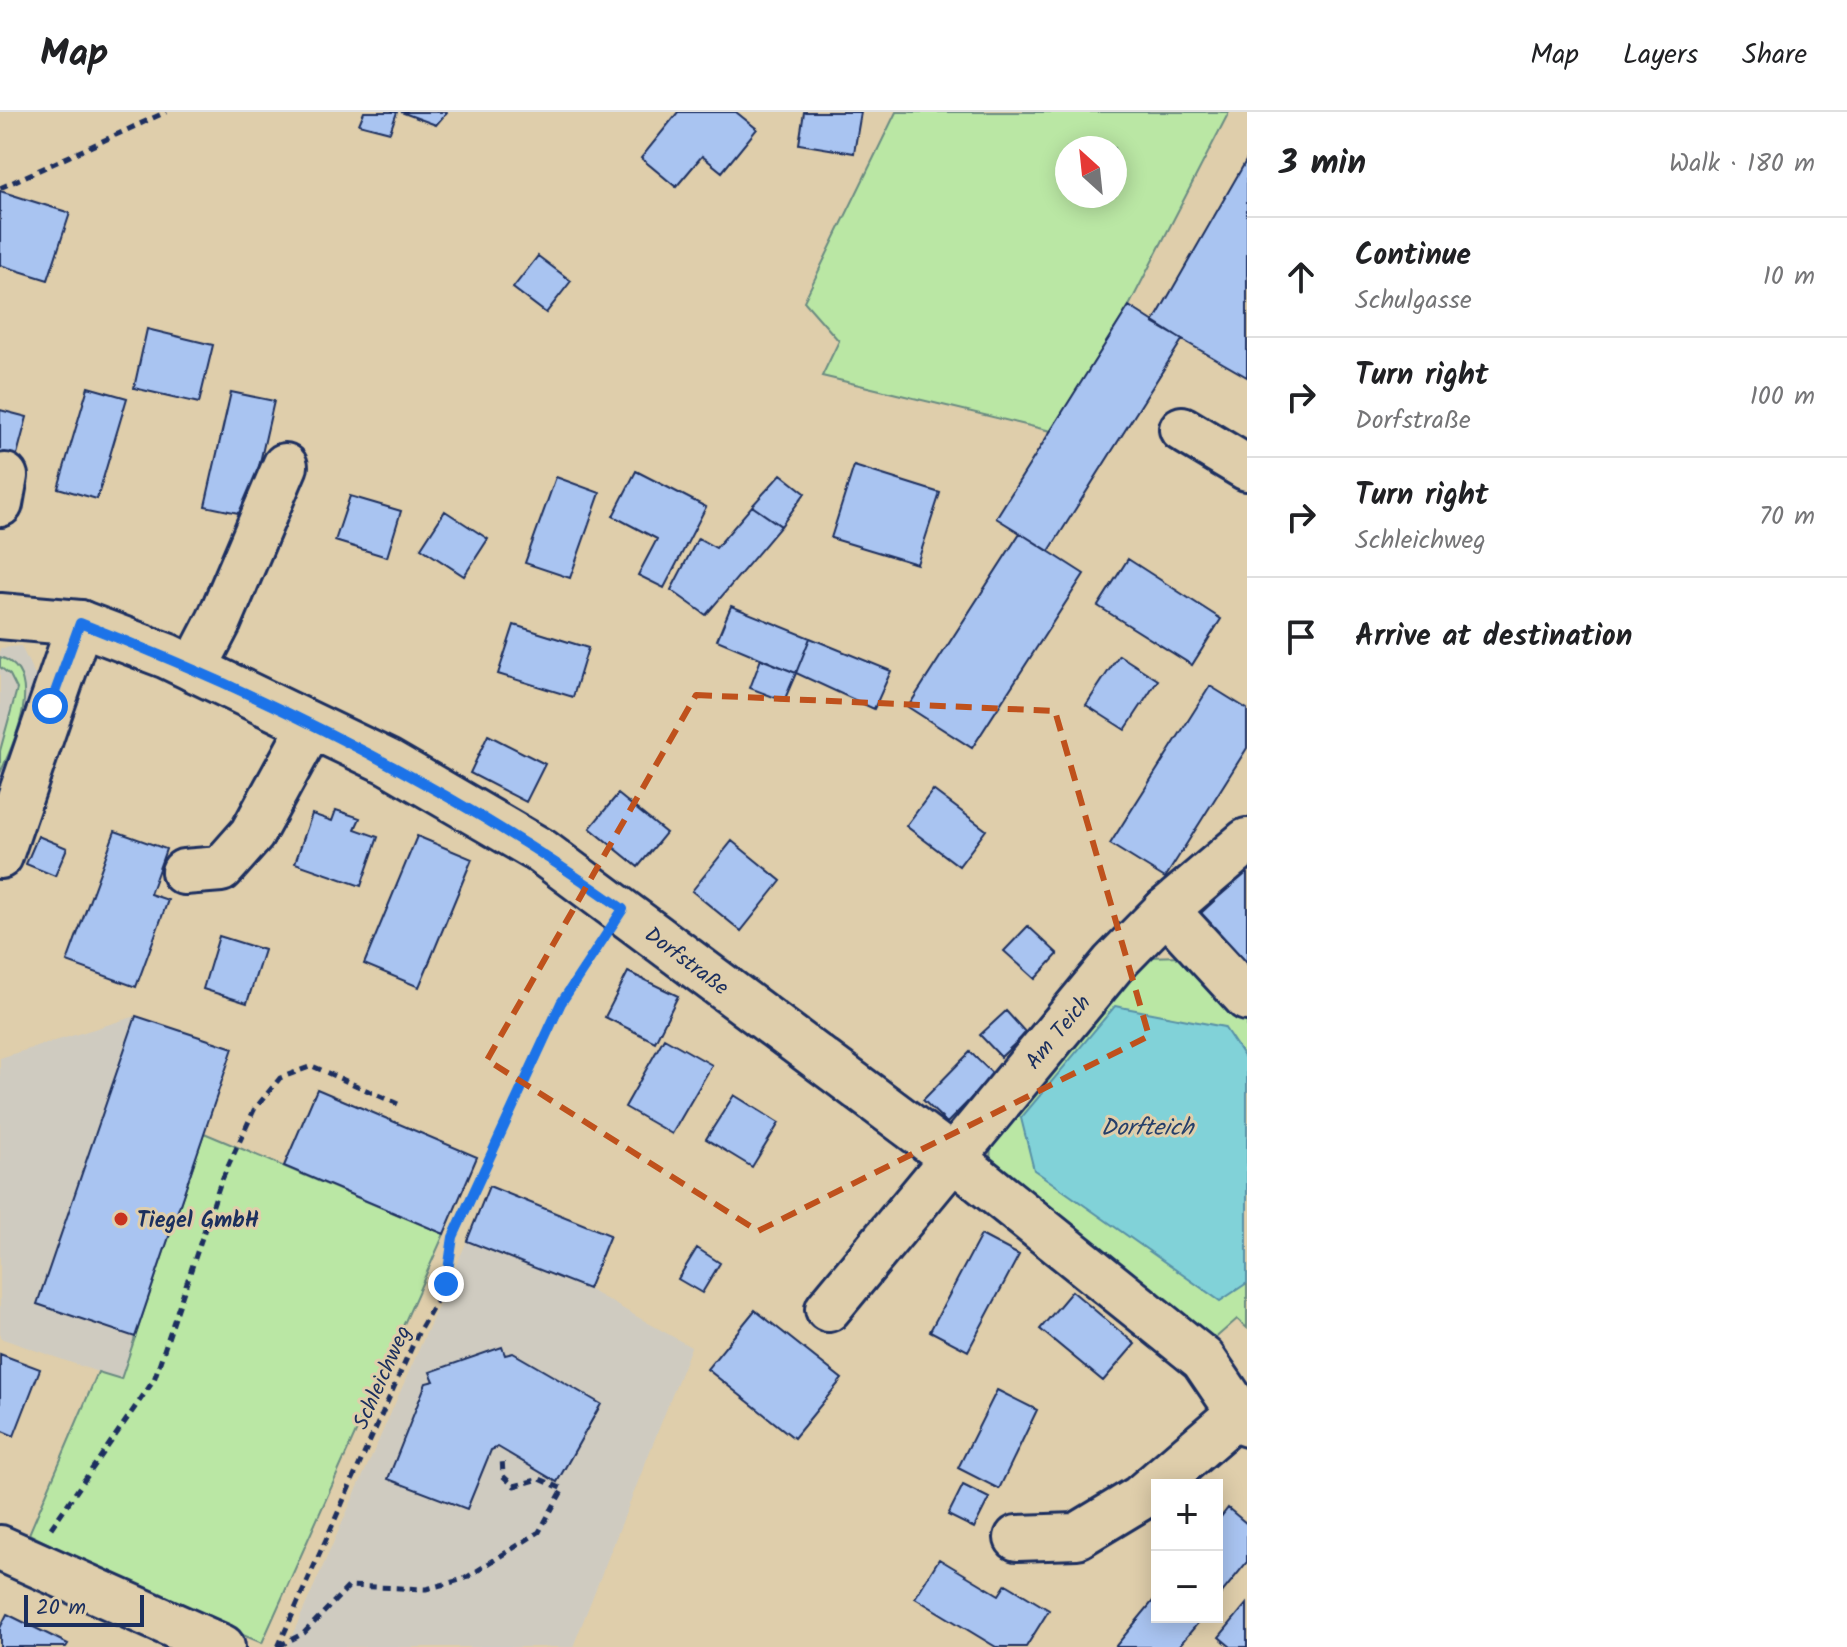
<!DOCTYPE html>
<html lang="en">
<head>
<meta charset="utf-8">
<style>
  :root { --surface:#fff; --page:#f2f2f2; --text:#202124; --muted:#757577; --line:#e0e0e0 }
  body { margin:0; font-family:Kalam,sans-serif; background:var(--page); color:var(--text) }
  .controls { position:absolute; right:24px; bottom:24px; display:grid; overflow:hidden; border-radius:0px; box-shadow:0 4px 20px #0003 }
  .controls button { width:72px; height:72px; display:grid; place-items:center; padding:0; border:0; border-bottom:2px solid var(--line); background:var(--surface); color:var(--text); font:40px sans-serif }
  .compass { position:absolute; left:1055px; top:24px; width:72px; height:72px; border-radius:50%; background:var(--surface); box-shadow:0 4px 20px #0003; rotate:333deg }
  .scale { position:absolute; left:24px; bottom:20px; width:120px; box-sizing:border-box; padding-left:8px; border:4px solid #1b2f5e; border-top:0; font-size:22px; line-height:28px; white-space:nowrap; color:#1b2f5e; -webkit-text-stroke:6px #dfceab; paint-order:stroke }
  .stop { position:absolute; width:24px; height:24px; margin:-18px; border:6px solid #1a73e8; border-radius:50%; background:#fff }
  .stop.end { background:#1a73e8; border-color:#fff; box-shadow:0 2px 8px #0008 }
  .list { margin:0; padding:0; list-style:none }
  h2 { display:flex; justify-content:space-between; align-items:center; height:104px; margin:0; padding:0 32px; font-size:34px }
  h2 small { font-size:26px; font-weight:400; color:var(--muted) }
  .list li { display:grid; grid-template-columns:52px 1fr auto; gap:24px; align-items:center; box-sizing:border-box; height:120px; padding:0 32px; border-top:2px solid var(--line) }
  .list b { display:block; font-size:30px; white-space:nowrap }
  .list p { margin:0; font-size:26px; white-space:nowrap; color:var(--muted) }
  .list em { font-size:26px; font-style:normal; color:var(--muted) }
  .icon { flex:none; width:44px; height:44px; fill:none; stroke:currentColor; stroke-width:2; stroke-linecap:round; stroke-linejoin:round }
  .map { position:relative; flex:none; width:1247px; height:1535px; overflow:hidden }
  header { display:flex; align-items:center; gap:48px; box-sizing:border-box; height:112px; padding:0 40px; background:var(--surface); border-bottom:2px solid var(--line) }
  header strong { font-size:38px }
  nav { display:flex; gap:44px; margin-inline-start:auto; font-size:28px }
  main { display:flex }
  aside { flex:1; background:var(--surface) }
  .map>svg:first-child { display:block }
</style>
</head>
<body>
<header>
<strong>Map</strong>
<nav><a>Map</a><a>Layers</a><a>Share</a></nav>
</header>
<main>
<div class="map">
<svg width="1247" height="1535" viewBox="0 0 1247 1535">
  <rect width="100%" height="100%" fill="#dfceab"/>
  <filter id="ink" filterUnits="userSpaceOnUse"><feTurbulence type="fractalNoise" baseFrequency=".0125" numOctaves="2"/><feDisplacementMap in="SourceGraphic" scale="16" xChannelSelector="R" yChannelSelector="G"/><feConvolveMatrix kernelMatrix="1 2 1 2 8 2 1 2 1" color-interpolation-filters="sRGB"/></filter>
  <g filter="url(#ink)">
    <path fill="#cfcbc0" d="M21 534 36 566 0 671V536Z
      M136 904 233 936 121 1268 0 1226V946Z
      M467 1129 588 1177 691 1235 573 1535H287Z"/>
    <path fill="#bae7a4" stroke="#6a8b81" stroke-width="2" fill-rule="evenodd" d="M896 0H1229L1129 194 1051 319 822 264 839 229 804 189ZM1115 36V84H1067V36Z
      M0 545C46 560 15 630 0 661V639L17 577 10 563 0 555Z
      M1182 844 1247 899V1216L1237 1207 1211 1230 990 1053 991 1030 1147 845Z
      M204 1021 444 1122 262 1531 159 1488 29 1422 98 1260 121 1267Z"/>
    <path fill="#81d2d8" stroke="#5891a7" stroke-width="2" d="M1115 894 1224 915 1247 949V1171L1220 1189 1034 1058 1021 1006Z"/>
    <path fill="#a9c4f1" stroke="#1b2f5e" stroke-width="2" d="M364 0H397L390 20 359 12Z
      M401 0H447L436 13Z
      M678 0H736L757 17 722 60 702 44 676 75 641 46Z
      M804 0H861L854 41 799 32Z
      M1247 47V265L1153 211Z
      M0 79 70 101 48 168 0 153Z
      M538 144 571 169 546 201 513 176Z
      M1129 194 1182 228 1049 439 996 406Z
      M147 217 213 233 199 291 134 276Z
      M88 275 127 286 97 387 58 376Z
      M231 280 274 289 248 403 205 394Z
      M0 298 27 305 14 354 0 350Z
      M854 354 940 381 917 452 831 426Z
      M636 359 706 395 664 476 638 463 657 427 613 404Z
      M781 362 805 381 781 414 752 394Z
      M556 365 600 381 570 466 525 451Z
      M350 384 401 399 387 445 335 429Z
      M752 394 781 414 706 503 671 478 698 426 716 436Z
      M445 399 488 427 464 464 421 436Z
      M1020 421 1084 462 972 636 908 595Z
      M1128 447 1221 507 1192 553 1098 494Z
      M731 494 810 526 796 561 717 528Z
      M514 513 588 536 573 585 498 562Z
      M810 526 891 559 874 597 796 561Z
      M1119 543 1158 568 1125 618 1086 593Z
      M761 547 796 561 784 589 750 576Z
      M1210 574 1247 597V636L1165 766 1110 732Z
      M488 623 545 652 526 690 470 661Z
      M933 678 986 718 959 754 906 714Z
      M618 682 666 721 638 755 590 716Z
      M336 698 360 706 355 717 378 725 361 774 295 751 312 702 332 709Z
      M115 719 166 737 150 782 168 788 136 875 67 850Z
      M38 724 67 736 55 764 26 752Z
      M417 724 472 747 419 875 364 852Z
      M732 729 781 769 741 819 692 779Z
      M1247 758V851L1200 802Z
      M1028 814 1058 842 1035 867 1004 839Z
      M219 824 264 838 247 891 203 877Z
      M628 860 678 884 655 930 605 905Z
      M1006 899 1026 921 1001 945 980 923Z
      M136 904 233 936 135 1225 37 1192Z
      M664 926 712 953 672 1022 625 995Z
      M970 940 994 963 947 1011 923 988Z
      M317 977 477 1045 444 1122 284 1054Z
      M734 983 779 1011 752 1055 706 1027Z
      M489 1074 610 1123 588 1177 467 1129Z
      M981 1123 1019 1143 968 1239 930 1219Z
      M697 1136 720 1151 702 1181 678 1167Z
      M1072 1179 1135 1232 1103 1269 1040 1217Z
      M755 1198 842 1267 794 1326 707 1257Z
      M502 1235 505 1243 513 1241 601 1292 557 1370 498 1335 491 1338 467 1397 388 1367 426 1271 434 1269 430 1260Z
      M0 1242 40 1257 14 1324 0 1318Z
      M997 1278 1037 1298 999 1377 958 1356Z
      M963 1373 989 1386 974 1416 948 1403Z
      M1228 1396 1247 1412V1450L1217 1487V1410Z
      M939 1447 999 1483 1006 1472 1049 1498 1026 1535H996L915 1486Z
      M1157 1484V1505H1203L1178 1535H1115Z
      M1247 1491V1535H1231L1219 1525Z
      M7 1502 68 1532 66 1535H0V1516Z"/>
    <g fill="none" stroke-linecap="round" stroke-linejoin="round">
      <defs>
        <g id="minor">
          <path d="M1182 317 1247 356"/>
          <path d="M0 392 5 364"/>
          <path id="s1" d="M0 504 80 511 167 544 388 650 541 739 954 1047 1203 1247 1247 1312"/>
          <path d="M194 557 219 509 285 354"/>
          <path d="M0 744 80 511"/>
          <path d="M184 760 221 757 252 722 311 614"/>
          <path d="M1166 798 1247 886"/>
          <path id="s2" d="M828 1197 1113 852 1166 798 1247 729"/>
          <path d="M1017 1426 1077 1424 1140 1386 1240 1300"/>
          <path d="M0 1436 222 1535"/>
        </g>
      </defs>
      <use href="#minor" stroke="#1b2f5e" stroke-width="50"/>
      <path stroke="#1b2f5e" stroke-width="5" stroke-dasharray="8 6" stroke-linecap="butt" d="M0 76 166 0
        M51 1416 154 1268 220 1072 254 998 280 966 312 954 398 992
        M279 1534 304 1521 349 1474 426 1477 464 1467 539 1420 563 1377 540 1367 514 1374 503 1364 502 1345
        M278 1535 419 1219 446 1172 453 1125 561 891 598 835"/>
      <use href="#minor" stroke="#dfceab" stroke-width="44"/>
    </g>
  </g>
  <g fill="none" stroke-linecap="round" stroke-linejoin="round" filter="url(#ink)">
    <path stroke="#1a73e8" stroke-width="10" d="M50 594 80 511C271 585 456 678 623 797L561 891 453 1125 446 1172"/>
  </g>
  <path fill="none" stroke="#bf511c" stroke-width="6" stroke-dasharray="16 10" stroke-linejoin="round" d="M696 583 1055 599 1149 924 758 1119 487 948Z"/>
  <circle fill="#c8321e" stroke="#dfceab" stroke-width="3" cx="121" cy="1107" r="8"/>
  <g text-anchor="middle" stroke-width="6" stroke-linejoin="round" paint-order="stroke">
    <g font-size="22" fill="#1b2f5e" stroke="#dfceab">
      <text dy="8" stroke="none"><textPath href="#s1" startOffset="778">Dorfstraße</textPath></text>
      <text dy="8" stroke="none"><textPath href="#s2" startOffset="360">Am Teich</textPath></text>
      <text transform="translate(381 1265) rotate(-66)" y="8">Schleichweg</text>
    </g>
    <g font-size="22" font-weight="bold" fill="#1b2f5e" stroke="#dfceab" text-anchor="start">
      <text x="137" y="1115">Tiegel GmbH</text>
    </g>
    <g font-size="24" font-style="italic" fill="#253f6a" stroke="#dfceab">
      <text x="1147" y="1023">Dorfteich</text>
    </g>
  </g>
</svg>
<div class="controls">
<button>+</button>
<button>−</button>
</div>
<svg class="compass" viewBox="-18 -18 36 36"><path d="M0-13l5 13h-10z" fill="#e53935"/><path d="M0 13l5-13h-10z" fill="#757577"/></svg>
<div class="scale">20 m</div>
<div class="stop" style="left:50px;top:594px"></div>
<div class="stop end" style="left:446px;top:1172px"></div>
</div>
<aside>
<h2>3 min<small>Walk · 180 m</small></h2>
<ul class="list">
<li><svg class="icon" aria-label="ahead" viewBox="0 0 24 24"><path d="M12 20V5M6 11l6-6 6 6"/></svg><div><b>Continue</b><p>Schulgasse</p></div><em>10 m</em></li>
<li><svg class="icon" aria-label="right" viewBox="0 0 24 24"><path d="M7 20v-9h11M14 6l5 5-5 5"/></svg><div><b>Turn right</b><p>Dorfstraße</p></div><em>100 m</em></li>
<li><svg class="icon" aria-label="right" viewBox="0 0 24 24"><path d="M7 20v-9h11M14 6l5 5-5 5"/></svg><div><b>Turn right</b><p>Schleichweg</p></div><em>70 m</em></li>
<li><svg class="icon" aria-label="arrive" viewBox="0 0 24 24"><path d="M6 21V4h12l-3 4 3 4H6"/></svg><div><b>Arrive at destination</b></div></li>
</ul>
</aside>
</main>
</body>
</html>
